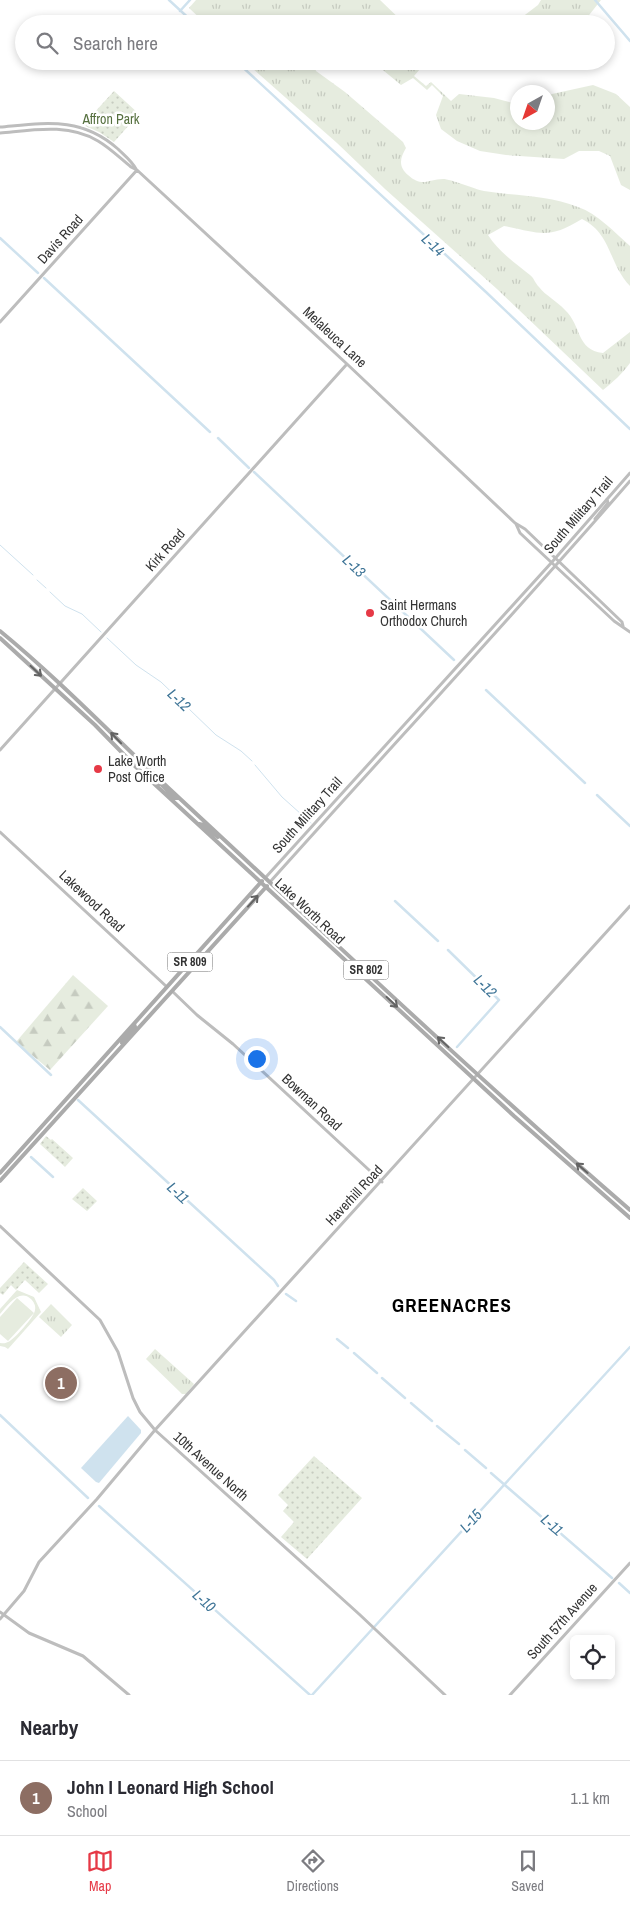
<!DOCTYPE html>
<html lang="en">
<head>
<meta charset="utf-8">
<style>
  :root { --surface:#fff; --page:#f2f2f3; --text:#2b2b33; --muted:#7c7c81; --line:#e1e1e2; --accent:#e63946 }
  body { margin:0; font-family:"Archivo Narrow",sans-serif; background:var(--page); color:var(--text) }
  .controls { position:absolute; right:15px; bottom:15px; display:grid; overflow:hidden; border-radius:8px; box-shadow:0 2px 8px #0003 }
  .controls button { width:45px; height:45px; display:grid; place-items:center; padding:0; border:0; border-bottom:1px solid var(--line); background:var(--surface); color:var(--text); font:25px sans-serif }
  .compass { position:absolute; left:510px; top:85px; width:45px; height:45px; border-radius:50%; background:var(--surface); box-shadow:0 2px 8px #0003; rotate:220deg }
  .you { position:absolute; left:256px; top:1058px; width:18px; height:18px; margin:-12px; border:4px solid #fff; border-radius:50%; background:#1a73e8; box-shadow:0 0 0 8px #1a73e833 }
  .badge { display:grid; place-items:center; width:32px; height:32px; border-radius:50%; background:var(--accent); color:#fff; font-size:16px; font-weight:700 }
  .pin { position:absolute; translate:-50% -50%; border:2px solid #fff; box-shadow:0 1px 5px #0006 }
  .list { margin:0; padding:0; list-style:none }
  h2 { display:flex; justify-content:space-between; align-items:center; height:65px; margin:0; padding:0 20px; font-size:21px }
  h2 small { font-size:16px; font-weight:400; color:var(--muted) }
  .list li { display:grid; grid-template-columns:32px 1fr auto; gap:15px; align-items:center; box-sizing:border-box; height:75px; padding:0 20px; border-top:1px solid var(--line) }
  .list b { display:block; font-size:19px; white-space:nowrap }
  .list p { margin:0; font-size:16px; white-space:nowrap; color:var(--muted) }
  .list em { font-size:16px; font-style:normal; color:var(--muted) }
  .icon { flex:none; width:28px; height:28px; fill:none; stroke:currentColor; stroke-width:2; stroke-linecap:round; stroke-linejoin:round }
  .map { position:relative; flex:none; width:630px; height:1695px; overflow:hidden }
  .search { position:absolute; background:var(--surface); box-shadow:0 2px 8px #0003; left:15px; right:15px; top:15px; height:55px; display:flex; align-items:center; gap:12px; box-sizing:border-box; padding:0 18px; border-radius:28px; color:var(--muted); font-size:19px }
  .sheet { height:140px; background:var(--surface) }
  nav { display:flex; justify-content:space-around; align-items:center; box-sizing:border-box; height:70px; border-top:1px solid var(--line); background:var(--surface); font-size:14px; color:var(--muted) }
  nav a { display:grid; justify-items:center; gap:2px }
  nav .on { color:var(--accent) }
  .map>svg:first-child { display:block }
</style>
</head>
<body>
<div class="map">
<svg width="630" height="1695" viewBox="0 0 630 1695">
  <defs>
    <pattern id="grass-tufts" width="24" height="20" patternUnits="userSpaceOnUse" patternTransform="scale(1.25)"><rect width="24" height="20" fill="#e6ecdf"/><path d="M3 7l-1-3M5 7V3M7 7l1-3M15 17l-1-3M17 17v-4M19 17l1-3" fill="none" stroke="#c6cbc0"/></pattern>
    <pattern id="forest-firs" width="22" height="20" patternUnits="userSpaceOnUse" patternTransform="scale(1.25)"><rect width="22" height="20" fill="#e6ecdf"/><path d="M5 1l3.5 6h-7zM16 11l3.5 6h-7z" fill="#c6cbc0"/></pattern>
    <pattern id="park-dots" width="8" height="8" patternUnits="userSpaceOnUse" patternTransform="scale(1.25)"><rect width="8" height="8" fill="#e6ecdf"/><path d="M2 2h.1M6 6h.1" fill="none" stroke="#c6cbc0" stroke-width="1.8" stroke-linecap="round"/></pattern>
  </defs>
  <rect width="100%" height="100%" fill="#fff"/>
  <path fill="url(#grass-tufts)" d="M196 0H380L405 24H206L189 8Z
    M541 0H601L582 24H513L538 5Z
    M244 61H313L316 71 345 92 403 142 406 148C400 158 398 166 408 175 422 188 429 179 443 179 451 179 474 189 484 191 515 196 548 195 578 207 598 214 614 232 630 246V286C608 263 612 234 582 219 548 240 540 233 504 226L488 235C499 252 514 262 530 275 534 278 535 283 539 287 546 296 557 301 565 310 582 326 576 350 603 353L630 332V363C622 374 613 382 603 390L497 289 385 189 337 143Z
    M372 61H427L414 76 426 86 431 82 451 101 459 94 494 98 517 104 518 122H548V96L552 94 593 85 616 94 630 107V190L621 185 610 156 599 151H579L564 159 506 155 480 151 457 141 441 129 436 115 443 96 432 85 427 90 413 78 401 85Z
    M51 1304 72 1325 61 1337 39 1317Z
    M155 1349 194 1384 186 1394H182L146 1359Z"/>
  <path fill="url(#forest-firs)" d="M73 975 108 1006 50 1070 16 1042Z"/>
  <path fill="url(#park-dots)" d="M114 91 139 114 114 142 99 132 83 125Z
    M46 1136 51 1140 52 1139 73 1158 65 1167 40 1144Z
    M83 1188 97 1201 87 1211 72 1199Z
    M24 1262 48 1284 39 1293 25 1280 16 1290 11 1285 3 1295 0 1293V1288Z
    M314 1456 362 1498 307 1559 281 1537 294 1522 283 1511 288 1505 278 1495Z"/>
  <path fill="#e6ecdf" d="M17 1290 34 1297 41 1312 8 1349 5 1347 0 1346V1343C3 1343 4 1344 8 1342 14 1340 35 1316 35 1310 36 1306 34 1302 31 1299 19 1288 7 1306 0 1314V1309Z
    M17 1298 34 1313 8 1341 0 1334V1317Z"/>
  <path fill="#cfe2ee" d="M128 1416 141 1430V1433L99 1483 96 1482 81 1468Z"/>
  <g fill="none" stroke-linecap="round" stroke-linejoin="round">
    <path stroke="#cfe2ee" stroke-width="1" d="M0 545 33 575
      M37 580 46 588
      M50 592 65 606 82 614 101 632
      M107 638 136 665 161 682 216 735 241 751 252 761
      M255 765 282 797 311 823"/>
    <path stroke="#cfe2ee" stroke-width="2.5" d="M169 0 195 24
      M595 0 630 41
      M180 11 190 0
      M236 61 487 293 630 429
      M0 238 38 273
      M44 278 210 432
      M218 438 249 468
      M254 472 454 660
      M486 690 585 783
      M597 795 630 826
      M395 901 438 941
      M448 950 499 1000 457 1047
      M0 1027 51 1075
      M78 1100 274 1280 278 1286
      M31 1157 53 1177
      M286 1294 296 1301
      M337 1339 348 1348
      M354 1353 377 1373
      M382 1378 405 1398
      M411 1403 432 1421
      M0 1415 88 1498
      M437 1426 459 1444
      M465 1450 486 1468
      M491 1473 612 1578
      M99 1506 310 1695
      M619 1583 630 1593
      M312 1695 630 1347"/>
    <path stroke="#bdbdbd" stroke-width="3" d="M0 127C45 123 81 116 118 149 125 156 132 161 136 169
      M0 133C33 130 68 123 98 141 110 148 120 158 131 167L137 170 347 364 515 523 525 529 622 622 623 626
      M0 322 137 170
      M595 519 608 503 607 499
      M516 524 520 533 614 621 630 632
      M0 750 347 364
      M0 832 167 987
      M266 877 552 562 630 473
      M270 882C390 748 513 616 630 481
      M172 991 197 1015 233 1044 382 1182
      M0 1226 100 1320 118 1352 133 1398 140 1412 155 1430 359 1614 445 1695
      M0 1612 29 1633 83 1656 129 1695
      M0 1619 24 1591 39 1562 97 1499 155 1430 630 906
      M510 1695 630 1563"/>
    <path stroke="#ababab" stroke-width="4" d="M0 631C62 682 117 740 176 795 326 934 475 1076 630 1210
      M0 638 95 725 136 767 514 1116 630 1218
      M155 784H161L175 798H179
      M199 824 204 825 218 837
      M122 1043 135 1027 134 1024
      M0 1173 262 881
      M0 1181 267 886"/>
  </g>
  <defs><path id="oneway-shaft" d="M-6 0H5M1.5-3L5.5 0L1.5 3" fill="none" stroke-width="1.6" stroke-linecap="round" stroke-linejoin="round" transform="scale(1.25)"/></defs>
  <g stroke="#636363">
    <use href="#oneway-shaft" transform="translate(36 671) rotate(43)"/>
    <use href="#oneway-shaft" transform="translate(116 738) rotate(-134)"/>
    <use href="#oneway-shaft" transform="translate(253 901) rotate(-48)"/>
    <use href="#oneway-shaft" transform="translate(392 1002) rotate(43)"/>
    <use href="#oneway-shaft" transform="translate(443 1042) rotate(-137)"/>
    <use href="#oneway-shaft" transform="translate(582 1168) rotate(-139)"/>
  </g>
  <g fill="#e63946" stroke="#fff" stroke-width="2">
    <circle cx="370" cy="613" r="5"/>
    <circle cx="98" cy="769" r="5"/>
  </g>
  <g text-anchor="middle" stroke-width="5" stroke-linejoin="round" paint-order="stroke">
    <g fill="#fff" stroke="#707070" stroke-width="1">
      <rect x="167.5" y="952.5" width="45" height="19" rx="4"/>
      <rect x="343.5" y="960.5" width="45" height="19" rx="4"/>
    </g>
    <g font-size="12" font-weight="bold" fill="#333">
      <text x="190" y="966">SR 809</text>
      <text x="366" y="974">SR 802</text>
    </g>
    <g font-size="14" fill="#56703f" stroke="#fff">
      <text x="111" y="124">Affron Park</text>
    </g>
    <g font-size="14" fill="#333" stroke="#fff">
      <text transform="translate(60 239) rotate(-48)" y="5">Davis Road</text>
      <text transform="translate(335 337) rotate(43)" y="5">Melaleuca Lane</text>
      <text transform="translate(578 515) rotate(-49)" y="5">South Military Trail</text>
      <text transform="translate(165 550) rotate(-48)" y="5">Kirk Road</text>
      <text transform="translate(307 815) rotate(-48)" y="5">South Military Trail</text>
      <text transform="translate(92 901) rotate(43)" y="5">Lakewood Road</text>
      <text transform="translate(310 911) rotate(43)" y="5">Lake Worth Road</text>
      <text transform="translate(312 1102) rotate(43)" y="5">Bowman Road</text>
      <text transform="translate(354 1195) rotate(-47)" y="5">Haverhill Road</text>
      <text transform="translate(211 1466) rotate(42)" y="5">10th Avenue North</text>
      <text transform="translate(562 1621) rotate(-48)" y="5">South 57th Avenue</text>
    </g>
    <g font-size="14" fill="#333" stroke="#fff" text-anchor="start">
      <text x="380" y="610">Saint Hermans<tspan x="380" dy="16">Orthodox Church</tspan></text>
      <text x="108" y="766">Lake Worth<tspan x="108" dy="16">Post Office</tspan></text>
    </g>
    <g font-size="15" font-style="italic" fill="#3f7597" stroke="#fff">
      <text transform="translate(433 245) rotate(43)" y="5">L-14</text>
      <text transform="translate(354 566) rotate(43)" y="5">L-13</text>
      <text transform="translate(179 700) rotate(43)" y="5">L-12</text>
      <text transform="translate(485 986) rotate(44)" y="5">L-12</text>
      <text transform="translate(178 1193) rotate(43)" y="5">L-11</text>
      <text transform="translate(471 1521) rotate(-48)" y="5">L-15</text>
      <text transform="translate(552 1525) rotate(41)" y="5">L-11</text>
      <text transform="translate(204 1601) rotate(42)" y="5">L-10</text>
    </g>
    <g font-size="19" font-weight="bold" letter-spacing="1" fill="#000" stroke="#fff">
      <text x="452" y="1312">GREENACRES</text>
    </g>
  </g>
</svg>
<div class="controls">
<button><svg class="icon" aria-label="locate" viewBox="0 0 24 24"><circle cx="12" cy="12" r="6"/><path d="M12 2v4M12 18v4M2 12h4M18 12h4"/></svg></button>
</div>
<svg class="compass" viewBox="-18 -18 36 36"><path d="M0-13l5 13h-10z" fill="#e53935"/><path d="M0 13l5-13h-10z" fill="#7c7c81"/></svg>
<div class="you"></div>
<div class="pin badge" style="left:61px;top:1383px;background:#8d6e63">1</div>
<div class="search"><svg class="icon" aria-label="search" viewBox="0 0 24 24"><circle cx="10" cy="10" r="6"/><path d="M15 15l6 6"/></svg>Search here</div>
</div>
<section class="sheet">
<h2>Nearby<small></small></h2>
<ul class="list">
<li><span class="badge" style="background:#8d6e63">1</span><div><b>John I Leonard High School</b><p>School</p></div><em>1.1 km</em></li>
</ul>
</section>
<nav>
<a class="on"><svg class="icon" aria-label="map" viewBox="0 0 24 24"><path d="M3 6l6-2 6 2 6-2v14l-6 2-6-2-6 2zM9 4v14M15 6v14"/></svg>Map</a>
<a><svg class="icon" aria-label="directions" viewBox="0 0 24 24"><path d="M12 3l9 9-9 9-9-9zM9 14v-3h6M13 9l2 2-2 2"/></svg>Directions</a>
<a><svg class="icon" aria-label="saved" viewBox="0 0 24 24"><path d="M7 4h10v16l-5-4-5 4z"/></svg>Saved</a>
</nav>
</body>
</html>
